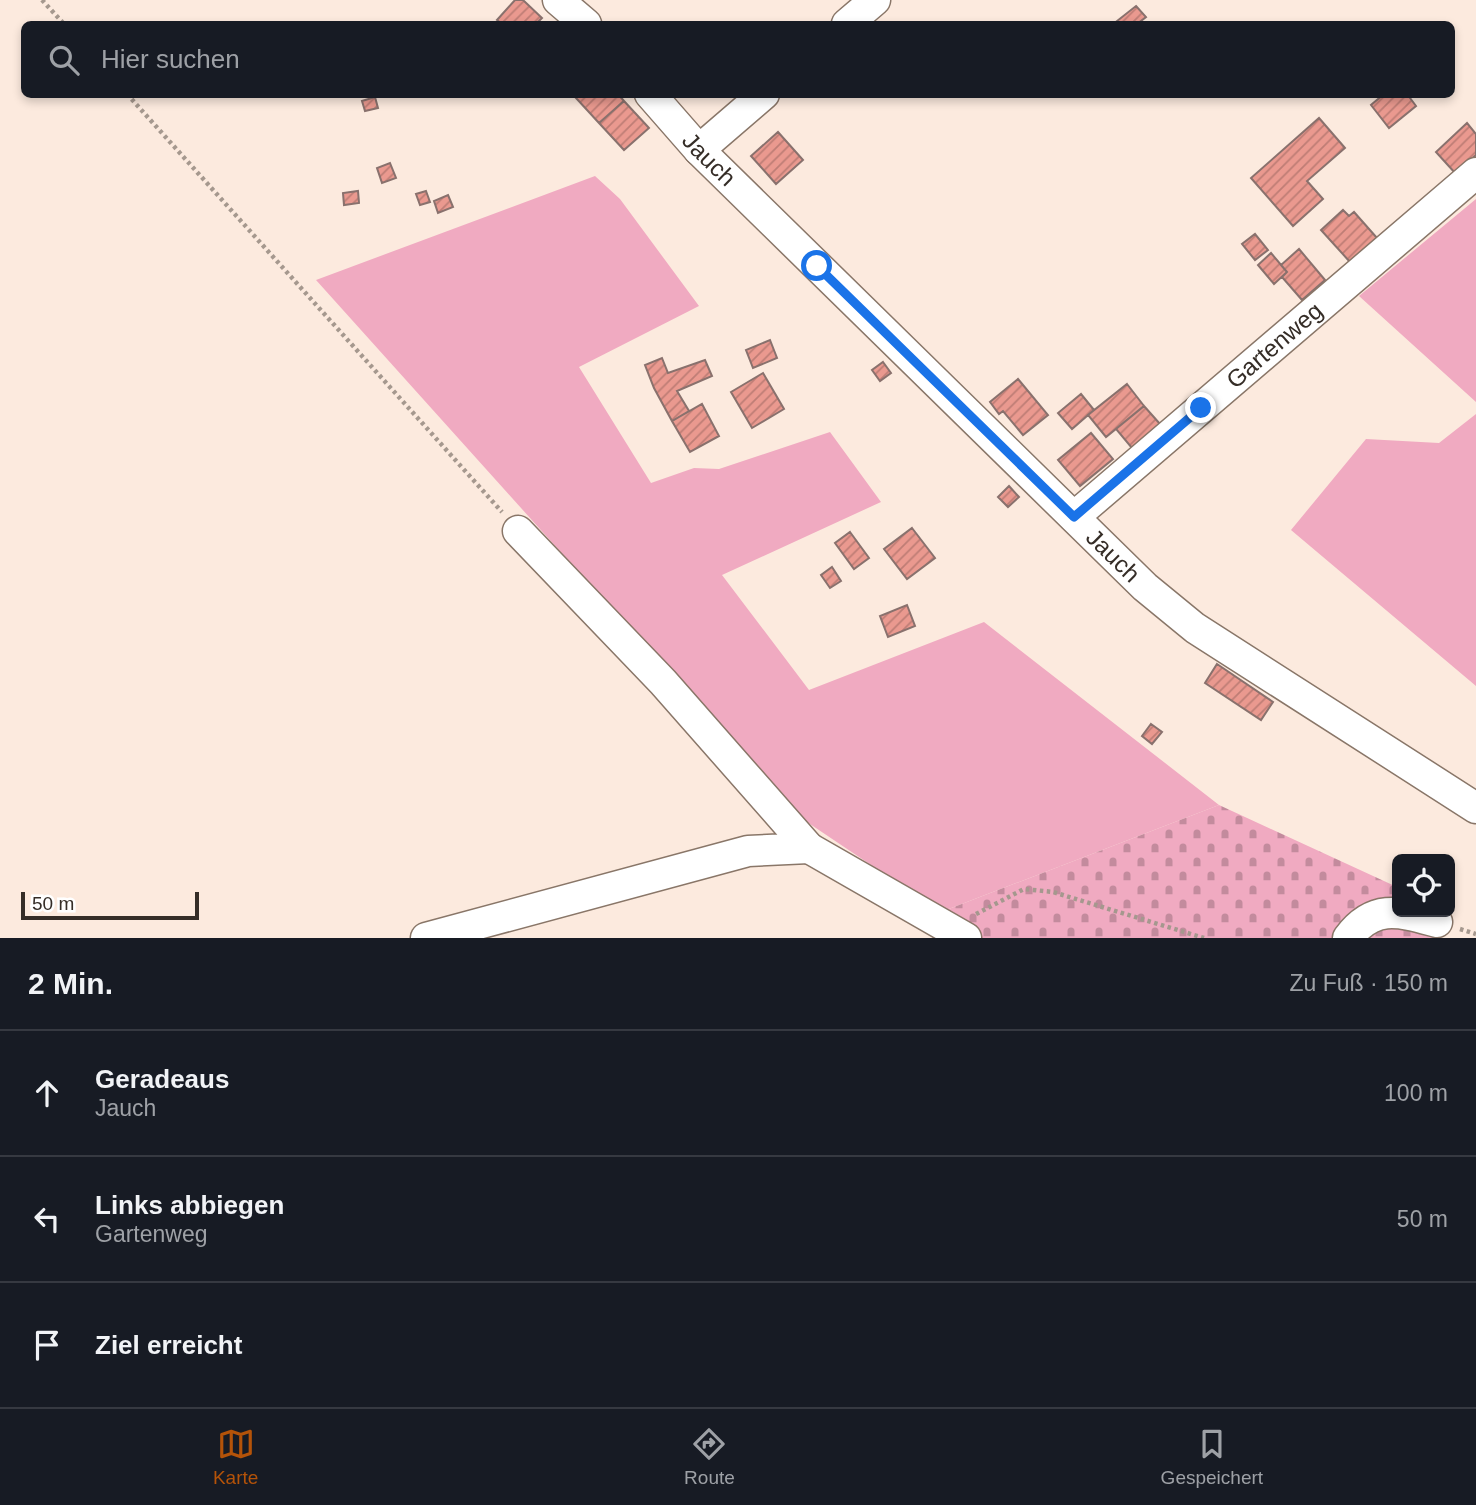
<!DOCTYPE html>
<html lang="de">
<head>
<meta charset="utf-8">
<style>
  :root { --surface:#171b24; --page:#20242c; --text:#f1f3f6; --muted:#9ea1a6; --line:#363941; --accent:#b45309 }
  body { margin:0; font-family:Helvetica,sans-serif; background:var(--page); color:var(--text) }
  .controls { position:absolute; right:21px; bottom:21px; display:grid; overflow:hidden; border-radius:10px; box-shadow:0 4px 10px #0003 }
  .controls button { width:63px; height:63px; display:grid; place-items:center; padding:0; border:0; border-bottom:2px solid var(--line); background:var(--surface); color:var(--text); font:35px sans-serif }
  .scale { position:absolute; left:21px; bottom:18px; width:178px; box-sizing:border-box; padding-left:7px; border:4px solid #352d27; border-top:0; font-size:19px; line-height:24px; white-space:nowrap; color:#352d27; -webkit-text-stroke:5px #fff; paint-order:stroke }
  .stop { position:absolute; width:21px; height:21px; margin:-16px; border:5px solid #1a73e8; border-radius:50%; background:#fff }
  .stop.end { background:#1a73e8; border-color:#fff; box-shadow:0 2px 7px #0008 }
  .list { margin:0; padding:0; list-style:none }
  h2 { display:flex; justify-content:space-between; align-items:center; height:91px; margin:0; padding:0 28px; font-size:30px }
  h2 small { font-size:23px; font-weight:400; color:var(--muted) }
  .list li { display:grid; grid-template-columns:46px 1fr auto; gap:21px; align-items:center; box-sizing:border-box; height:126px; padding:0 28px; border-top:2px solid var(--line) }
  .list b { display:block; font-size:26px; white-space:nowrap }
  .list p { margin:0; font-size:23px; white-space:nowrap; color:var(--muted) }
  .list em { font-size:23px; font-style:normal; color:var(--muted) }
  .icon { flex:none; width:38px; height:38px; fill:none; stroke:currentColor; stroke-width:2; stroke-linecap:round; stroke-linejoin:round }
  .map { position:relative; flex:none; width:1476px; height:938px; overflow:hidden }
  .search { position:absolute; background:var(--surface); box-shadow:0 4px 10px #0003; left:21px; right:21px; top:21px; height:77px; display:flex; align-items:center; gap:18px; box-sizing:border-box; padding:0 24px; border-radius:10px; color:var(--muted); font-size:26px }
  .sheet { height:469px; background:var(--surface) }
  nav { display:flex; justify-content:space-around; align-items:center; box-sizing:border-box; height:98px; border-top:2px solid var(--line); background:var(--surface); font-size:19px; color:var(--muted) }
  nav a { display:grid; justify-items:center; gap:4px }
  nav .on { color:var(--accent) }
  .map>svg:first-child { display:block }
</style>
</head>
<body>
<div class="map">
<svg width="1476" height="938" viewBox="0 0 1476 938">
  <defs>
    <pattern id="cemetery-stones" width="16" height="16" patternUnits="userSpaceOnUse" patternTransform="scale(1.75)"><rect width="16" height="16" fill="#f0aac1"/><path d="M2 7V4a2 2 0 0 1 4 0v3zM10 15v-3a2 2 0 0 1 4 0v3z" fill="#c38b9d"/></pattern>
    <pattern id="building-hatch" width="6" height="6" patternUnits="userSpaceOnUse" patternTransform="scale(1.75)"><rect width="6" height="6" fill="#ea998f"/><path d="M-1 1l2-2M0 6l6-6M5 7l2-2" fill="none" stroke="#be7d75"/></pattern>
  </defs>
  <rect width="100%" height="100%" fill="#fceade"/>
  <path fill="#f0aac1" d="M595 176 620 199 699 306 579 367 651 483 694 468 719 469 830 432 881 502 722 575 809 690 984 622 1219 805 941 912 798 816 316 280Z
    M1476 199V402L1359 296Z
    M1476 414V686L1291 530 1366 439 1439 443Z"/>
  <path fill="url(#cemetery-stones)" d="M1219 805 1397 887V912H1440L1432 938H980L941 912Z"/>
  <path fill="url(#building-hatch)" stroke="#89716d" stroke-width="2" d="M515 0H523L542 18 536 24H502L497 20Z
    M1136 6 1146 17 1137 24H1120L1117 21Z
    M580 94H618L624 101 599 123 576 98Z
    M1384 94H1407L1416 106 1389 128 1371 105Z
    M375 97 378 108 365 111 362 101Z
    M624 101 649 128 624 150 599 123Z
    M1319 118 1345 148 1307 181 1323 199 1293 226 1251 178Z
    M1467 123 1476 134V155L1456 174 1436 152Z
    M778 132 803 160 776 184 751 156Z
    M390 163 396 178 382 183 377 168Z
    M358 191 359 203 344 205 343 193Z
    M426 191 430 202 420 205 416 194Z
    M448 195 453 207 438 213 434 201Z
    M1343 210 1349 216 1354 212 1377 238 1350 262 1321 230Z
    M1255 234 1268 250 1255 260 1242 244Z
    M1299 249 1325 280 1302 300 1282 277 1287 272 1281 265Z
    M1271 253 1287 272 1274 284 1258 265Z
    M770 340 777 358 753 368 746 350Z
    M662 358 668 373 705 360 712 376 677 391 689 411 672 421 654 388 645 365Z
    M883 362 891 373 880 381 872 370Z
    M763 373 784 409 752 428 731 392Z
    M1018 379 1048 415 1023 435 1003 411 999 414 990 402Z
    M1127 384 1144 406 1106 437 1088 415Z
    M1081 394 1094 410 1072 429 1058 413Z
    M702 404 719 436 690 452 672 421Z
    M1144 406 1160 424 1132 448 1116 429Z
    M1091 433 1113 459 1080 486 1058 460Z
    M1009 486 1019 497 1008 507 998 497Z
    M912 528 935 558 907 579 884 549Z
    M850 532 869 558 854 569 835 543Z
    M832 567 841 581 830 588 821 575Z
    M907 605 915 626 888 637 880 616Z
    M1217 664 1273 702 1261 720 1205 683Z
    M1151 724 1162 732 1152 744 1142 736Z"/>
  <g fill="none" stroke-linecap="round" stroke-linejoin="round">
    <defs>
      <g id="minor">
        <path d="M558 0 586 24"/>
        <path d="M847 24 875 0"/>
        <path id="s1" d="M650 94 699 150 1145 587 1195 628 1476 808"/>
        <path d="M699 150 764 94"/>
        <path id="s2" d="M1074 517 1476 173"/>
        <path d="M809 848 966 938"/>
        <path d="M426 938 748 851 809 848 663 682 518 531"/>
        <path d="M1348 938C1374 903 1400 912 1437 922"/>
      </g>
    </defs>
    <use href="#minor" stroke="#897668" stroke-width="33"/>
    <path stroke="#a5988e" stroke-width="4.5" stroke-dasharray="3.5 3.5" stroke-linecap="butt" d="M42 0 64 24
      M127 94 502 512
      M976 914 1024 889 1053 892 1204 938
      M1460 929 1476 934"/>
    <use href="#minor" stroke="#fff" stroke-width="30"/>
  </g>
  <g fill="none" stroke-linecap="round" stroke-linejoin="round">
    <path stroke="#1a73e8" stroke-width="9" d="M817 266 1074 517 1201 408"/>
  </g>
  <g text-anchor="middle" stroke-width="6" stroke-linejoin="round" paint-order="stroke">
    <g font-size="24" fill="#352d27" stroke="#fff">
      <text dy="8" stroke="none"><textPath href="#s1" startOffset="88">Jauch</textPath></text>
      <text dy="8" stroke="none"><textPath href="#s2" startOffset="264">Gartenweg</textPath></text>
      <text dy="8" stroke="none"><textPath href="#s1" startOffset="654">Jauch</textPath></text>
    </g>
  </g>
</svg>
<div class="controls">
<button><svg class="icon" aria-label="locate" viewBox="0 0 24 24"><circle cx="12" cy="12" r="6"/><path d="M12 2v4M12 18v4M2 12h4M18 12h4"/></svg></button>
</div>
<div class="scale">50 m</div>
<div class="stop" style="left:817px;top:266px"></div>
<div class="stop end" style="left:1201px;top:408px"></div>
<div class="search"><svg class="icon" aria-label="search" viewBox="0 0 24 24"><circle cx="10" cy="10" r="6"/><path d="M15 15l6 6"/></svg>Hier suchen</div>
</div>
<section class="sheet">
<h2>2 Min.<small>Zu Fuß · 150 m</small></h2>
<ul class="list">
<li><svg class="icon" aria-label="ahead" viewBox="0 0 24 24"><path d="M12 20V5M6 11l6-6 6 6"/></svg><div><b>Geradeaus</b><p>Jauch</p></div><em>100 m</em></li>
<li><svg class="icon" aria-label="left" viewBox="0 0 24 24"><path d="M17 20v-9H6M10 6l-5 5 5 5"/></svg><div><b>Links abbiegen</b><p>Gartenweg</p></div><em>50 m</em></li>
<li><svg class="icon" aria-label="arrive" viewBox="0 0 24 24"><path d="M6 21V4h12l-3 4 3 4H6"/></svg><div><b>Ziel erreicht</b></div></li>
</ul>
</section>
<nav>
<a class="on"><svg class="icon" aria-label="map" viewBox="0 0 24 24"><path d="M3 6l6-2 6 2 6-2v14l-6 2-6-2-6 2zM9 4v14M15 6v14"/></svg>Karte</a>
<a><svg class="icon" aria-label="directions" viewBox="0 0 24 24"><path d="M12 3l9 9-9 9-9-9zM9 14v-3h6M13 9l2 2-2 2"/></svg>Route</a>
<a><svg class="icon" aria-label="saved" viewBox="0 0 24 24"><path d="M7 4h10v16l-5-4-5 4z"/></svg>Gespeichert</a>
</nav>
</body>
</html>
